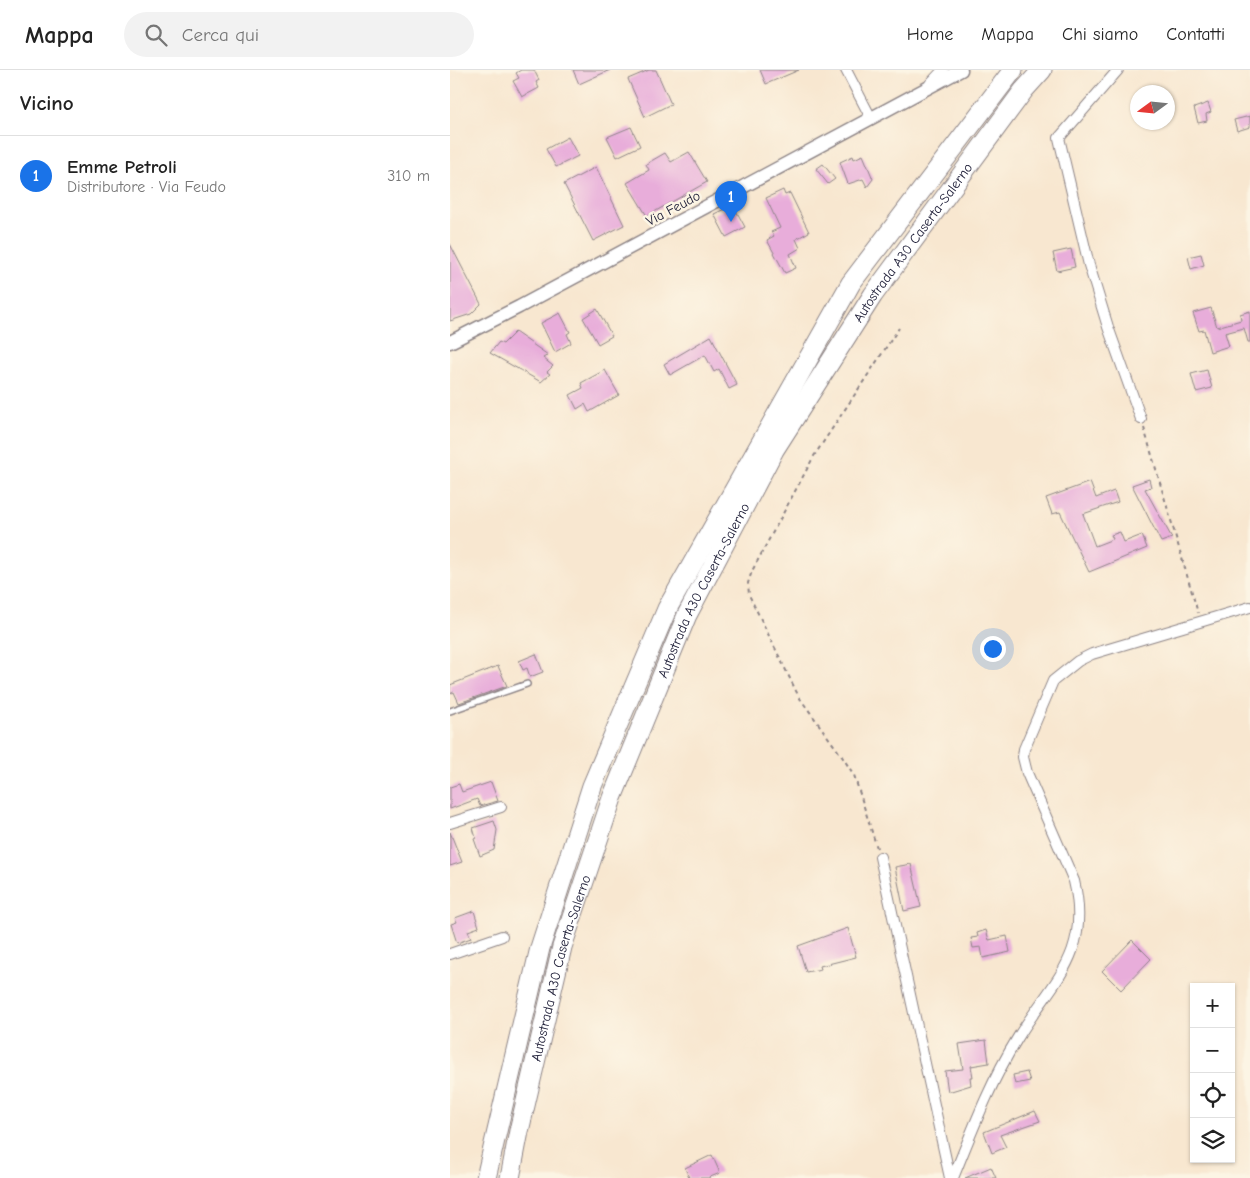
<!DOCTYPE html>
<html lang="it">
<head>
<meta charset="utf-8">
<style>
  :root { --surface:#fff; --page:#f2f2f2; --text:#222; --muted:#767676; --line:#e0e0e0; --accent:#1a73e8 }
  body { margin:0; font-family:"Comic Neue",sans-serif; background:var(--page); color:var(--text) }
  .controls { position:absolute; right:15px; bottom:15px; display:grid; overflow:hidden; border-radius:0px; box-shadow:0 1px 4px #0004 }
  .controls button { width:45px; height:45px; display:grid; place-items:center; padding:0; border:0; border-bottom:1px solid var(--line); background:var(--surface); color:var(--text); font:25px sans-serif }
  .compass { position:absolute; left:680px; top:15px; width:45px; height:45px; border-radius:50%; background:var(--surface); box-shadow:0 1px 4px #0004; rotate:255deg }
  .you { position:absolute; left:542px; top:578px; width:18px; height:18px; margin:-12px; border:4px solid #fff; border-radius:50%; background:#1a73e8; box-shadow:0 0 0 8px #1a73e833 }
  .badge { display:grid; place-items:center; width:32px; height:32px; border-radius:50%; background:var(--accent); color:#fff; font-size:16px; font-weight:700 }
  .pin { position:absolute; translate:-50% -41px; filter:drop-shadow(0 1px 2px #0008) }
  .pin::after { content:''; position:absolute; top:26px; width:18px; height:15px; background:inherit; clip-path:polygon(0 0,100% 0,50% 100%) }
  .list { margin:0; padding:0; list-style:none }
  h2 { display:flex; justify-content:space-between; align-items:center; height:65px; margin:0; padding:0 20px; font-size:21px }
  h2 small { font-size:16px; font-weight:400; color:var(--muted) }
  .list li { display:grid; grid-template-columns:32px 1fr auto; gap:15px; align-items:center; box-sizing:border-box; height:80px; padding:0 20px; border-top:1px solid var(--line) }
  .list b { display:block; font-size:19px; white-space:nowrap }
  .list p { margin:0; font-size:16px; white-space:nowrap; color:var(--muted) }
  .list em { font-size:16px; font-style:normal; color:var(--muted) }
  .icon { flex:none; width:28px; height:28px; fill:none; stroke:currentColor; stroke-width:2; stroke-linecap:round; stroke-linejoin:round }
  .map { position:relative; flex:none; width:800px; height:1108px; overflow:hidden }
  header { display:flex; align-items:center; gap:30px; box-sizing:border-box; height:70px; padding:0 25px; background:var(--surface); border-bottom:1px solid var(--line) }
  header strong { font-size:24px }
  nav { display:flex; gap:28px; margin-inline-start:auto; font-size:18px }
  .search { width:350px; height:45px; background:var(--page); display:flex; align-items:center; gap:12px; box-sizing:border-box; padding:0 18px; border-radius:28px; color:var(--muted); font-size:19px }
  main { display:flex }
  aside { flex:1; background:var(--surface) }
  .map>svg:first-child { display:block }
</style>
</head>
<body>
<header>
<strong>Mappa</strong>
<div class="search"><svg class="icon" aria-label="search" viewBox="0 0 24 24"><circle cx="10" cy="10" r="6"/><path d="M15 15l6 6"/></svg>Cerca qui</div>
<nav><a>Home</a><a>Mappa</a><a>Chi siamo</a><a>Contatti</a></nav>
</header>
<main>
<aside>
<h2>Vicino<small></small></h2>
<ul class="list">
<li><span class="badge">1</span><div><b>Emme Petroli</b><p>Distributore · Via Feudo</p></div><em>310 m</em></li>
</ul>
</aside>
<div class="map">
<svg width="800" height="1108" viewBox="0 0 800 1108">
  <rect width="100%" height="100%" fill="#fcf5e5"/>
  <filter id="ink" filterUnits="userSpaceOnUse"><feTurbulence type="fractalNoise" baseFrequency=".02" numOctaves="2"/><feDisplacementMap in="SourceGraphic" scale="10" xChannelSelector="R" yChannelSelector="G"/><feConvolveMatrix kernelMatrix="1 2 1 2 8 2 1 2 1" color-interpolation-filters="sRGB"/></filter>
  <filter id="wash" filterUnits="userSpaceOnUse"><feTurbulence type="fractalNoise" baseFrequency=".0096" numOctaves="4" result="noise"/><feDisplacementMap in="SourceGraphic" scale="20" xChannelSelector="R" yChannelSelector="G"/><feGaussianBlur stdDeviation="1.12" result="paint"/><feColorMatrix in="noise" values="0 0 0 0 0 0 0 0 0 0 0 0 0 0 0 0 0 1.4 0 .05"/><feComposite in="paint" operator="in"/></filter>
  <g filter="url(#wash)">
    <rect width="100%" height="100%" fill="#f8e7d0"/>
    <g id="blocks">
      <path fill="#e8adda" d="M71 0H84L89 10 86 12 89 18 72 27 63 11 69 8 66 3Z
        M123 0H160L129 14Z
        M199 0H206L221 34 195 47 178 9Z
        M310 0H349L316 14Z
        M758 33 761 42 756 44 757 51 748 53 744 38Z
        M800 46V57L787 61 784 50Z
        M181 57 190 76 167 87 157 67Z
        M118 67 128 86 106 97 96 79Z
        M239 82 257 112 197 146 177 113 199 100 196 94 215 83 221 92Z
        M413 85 423 109 417 117 413 109 398 114 390 92 403 86 404 89Z
        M373 94 385 109 378 114 366 99Z
        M146 97 174 155 143 171 114 114Z
        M333 120 335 125 340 123 359 162 346 169 350 178 340 184 346 198 335 203 317 170 324 166 321 162 330 158 316 128Z
        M283 135 295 157 276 167 264 144Z
        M0 174 31 234 21 244 0 251Z
        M621 179 625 197 607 201 603 183Z
        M751 184 754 195 741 199 738 187Z
        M761 238 767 257 791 250 790 244 800 241V272H798L794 258 775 263 779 276 760 282 754 260 749 261 743 243Z
        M147 239 162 266 148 274 133 248Z
        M110 243 120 262 117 264 121 273 105 282 91 253Z
        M65 262 98 285 93 288 103 296 97 302 100 304 91 312 40 283 49 272 53 274Z
        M261 266 287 315 279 319 269 299 264 302 255 285 220 305 214 294Z
        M155 300 169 325 139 342 135 334 127 339 120 325 133 318 131 313Z
        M757 300 762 318 746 322 741 304Z
        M699 409 701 417 695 419 722 468 711 472 682 415Z
        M640 412 646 428 664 421 668 432 633 444 645 476 663 469 661 465 670 462 674 472 692 465 697 478 639 502 610 442 602 444 596 428Z
        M86 584 93 602 80 607 77 598 73 600 69 591Z
        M48 596 57 616 9 633 4 622 0 624V615Z
        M41 712 48 731 30 736 27 729 0 739V717L9 714 12 722Z
        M44 751 47 760 44 780 30 786 24 769 26 768 23 758Z
        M0 762 12 792 0 796Z
        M461 794 471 837 454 841 445 797Z
        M24 841 29 857 18 861 21 868 7 873 1 854 7 852 5 848Z
        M398 858 406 887 370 896 371 899 356 902 348 876Z
        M536 860 539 870 557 866 560 882 533 888 531 877 523 878 521 868 528 867 527 863Z
        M682 870 701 889 671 920 652 901Z
        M536 970 539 993 521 996 523 1007H520L521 1015 498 1022 495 1001 513 999 509 974Z
        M577 1002 580 1011 565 1014 563 1005Z
        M585 1041 590 1051 550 1065 556 1077 542 1083 534 1062Z
        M262 1085 270 1103 258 1108H239L235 1098Z
        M541 1097 546 1108H515Z"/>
    </g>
  </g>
  <g filter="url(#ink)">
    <use href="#blocks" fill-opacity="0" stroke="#8d8486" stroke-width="1"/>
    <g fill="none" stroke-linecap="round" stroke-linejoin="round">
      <defs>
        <path id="service" d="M0 641 77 614"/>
        <path id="minor" d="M396 0 421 48
          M668 0 609 68 639 195 658 257 691 349
          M480 14 493 0
          M0 753 51 737
          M430 787 500 1108
          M0 884 52 866
          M503 1108C522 1061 540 1013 567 969 601 912 642 886 624 811L577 703 573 687 574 679 603 611 628 591 642 584 800 537"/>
        <path id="tertiary" d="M0 272 69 237 511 0"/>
        <g id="motorway">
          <path d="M36 1108 90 878 142 716 217 539 401 213 563 0"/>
          <path id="s1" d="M60 1108 69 1061 112 877 162 728 237 545 324 380 423 225 574 20 592 0"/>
        </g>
      </defs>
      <use href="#service" stroke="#8d8486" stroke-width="8"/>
      <use href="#minor" stroke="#8d8486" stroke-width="12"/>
      <use href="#tertiary" stroke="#8d8486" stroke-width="15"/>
      <use href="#motorway" stroke="#8d8486" stroke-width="21"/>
      <path stroke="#8d8486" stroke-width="2" stroke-dasharray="4 4" stroke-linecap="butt" d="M694 358 748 543
        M427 778 404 705 391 685 349 627 299 525 298 513 302 501 364 386 449 258"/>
      <use href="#service" stroke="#fff" stroke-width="5"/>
      <use href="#minor" stroke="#fff" stroke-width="10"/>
      <use href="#tertiary" stroke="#fff" stroke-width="12"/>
      <use href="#motorway" stroke="#fff" stroke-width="19"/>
    </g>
  </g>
  <g text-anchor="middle" stroke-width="5" stroke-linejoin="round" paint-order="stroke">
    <g font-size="14" fill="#22223b" stroke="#fcf5e5">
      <text transform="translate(223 138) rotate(-28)" y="5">Via Feudo</text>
      <text dy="5" stroke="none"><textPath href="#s1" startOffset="1028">Autostrada A30 Caserta-Salerno</textPath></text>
      <text dy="5" stroke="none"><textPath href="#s1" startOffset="621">Autostrada A30 Caserta-Salerno</textPath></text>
      <text dy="5" stroke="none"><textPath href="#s1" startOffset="216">Autostrada A30 Caserta-Salerno</textPath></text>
    </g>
  </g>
</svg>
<div class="controls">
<button>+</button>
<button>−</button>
<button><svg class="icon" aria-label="locate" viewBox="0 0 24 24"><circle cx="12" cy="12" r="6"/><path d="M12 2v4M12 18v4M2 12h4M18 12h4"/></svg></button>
<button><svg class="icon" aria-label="layers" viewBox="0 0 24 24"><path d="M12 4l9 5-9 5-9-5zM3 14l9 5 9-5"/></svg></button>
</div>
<svg class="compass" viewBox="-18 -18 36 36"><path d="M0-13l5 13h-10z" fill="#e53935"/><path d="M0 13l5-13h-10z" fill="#767676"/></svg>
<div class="you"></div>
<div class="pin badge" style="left:281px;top:152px">1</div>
</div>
</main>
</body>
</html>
